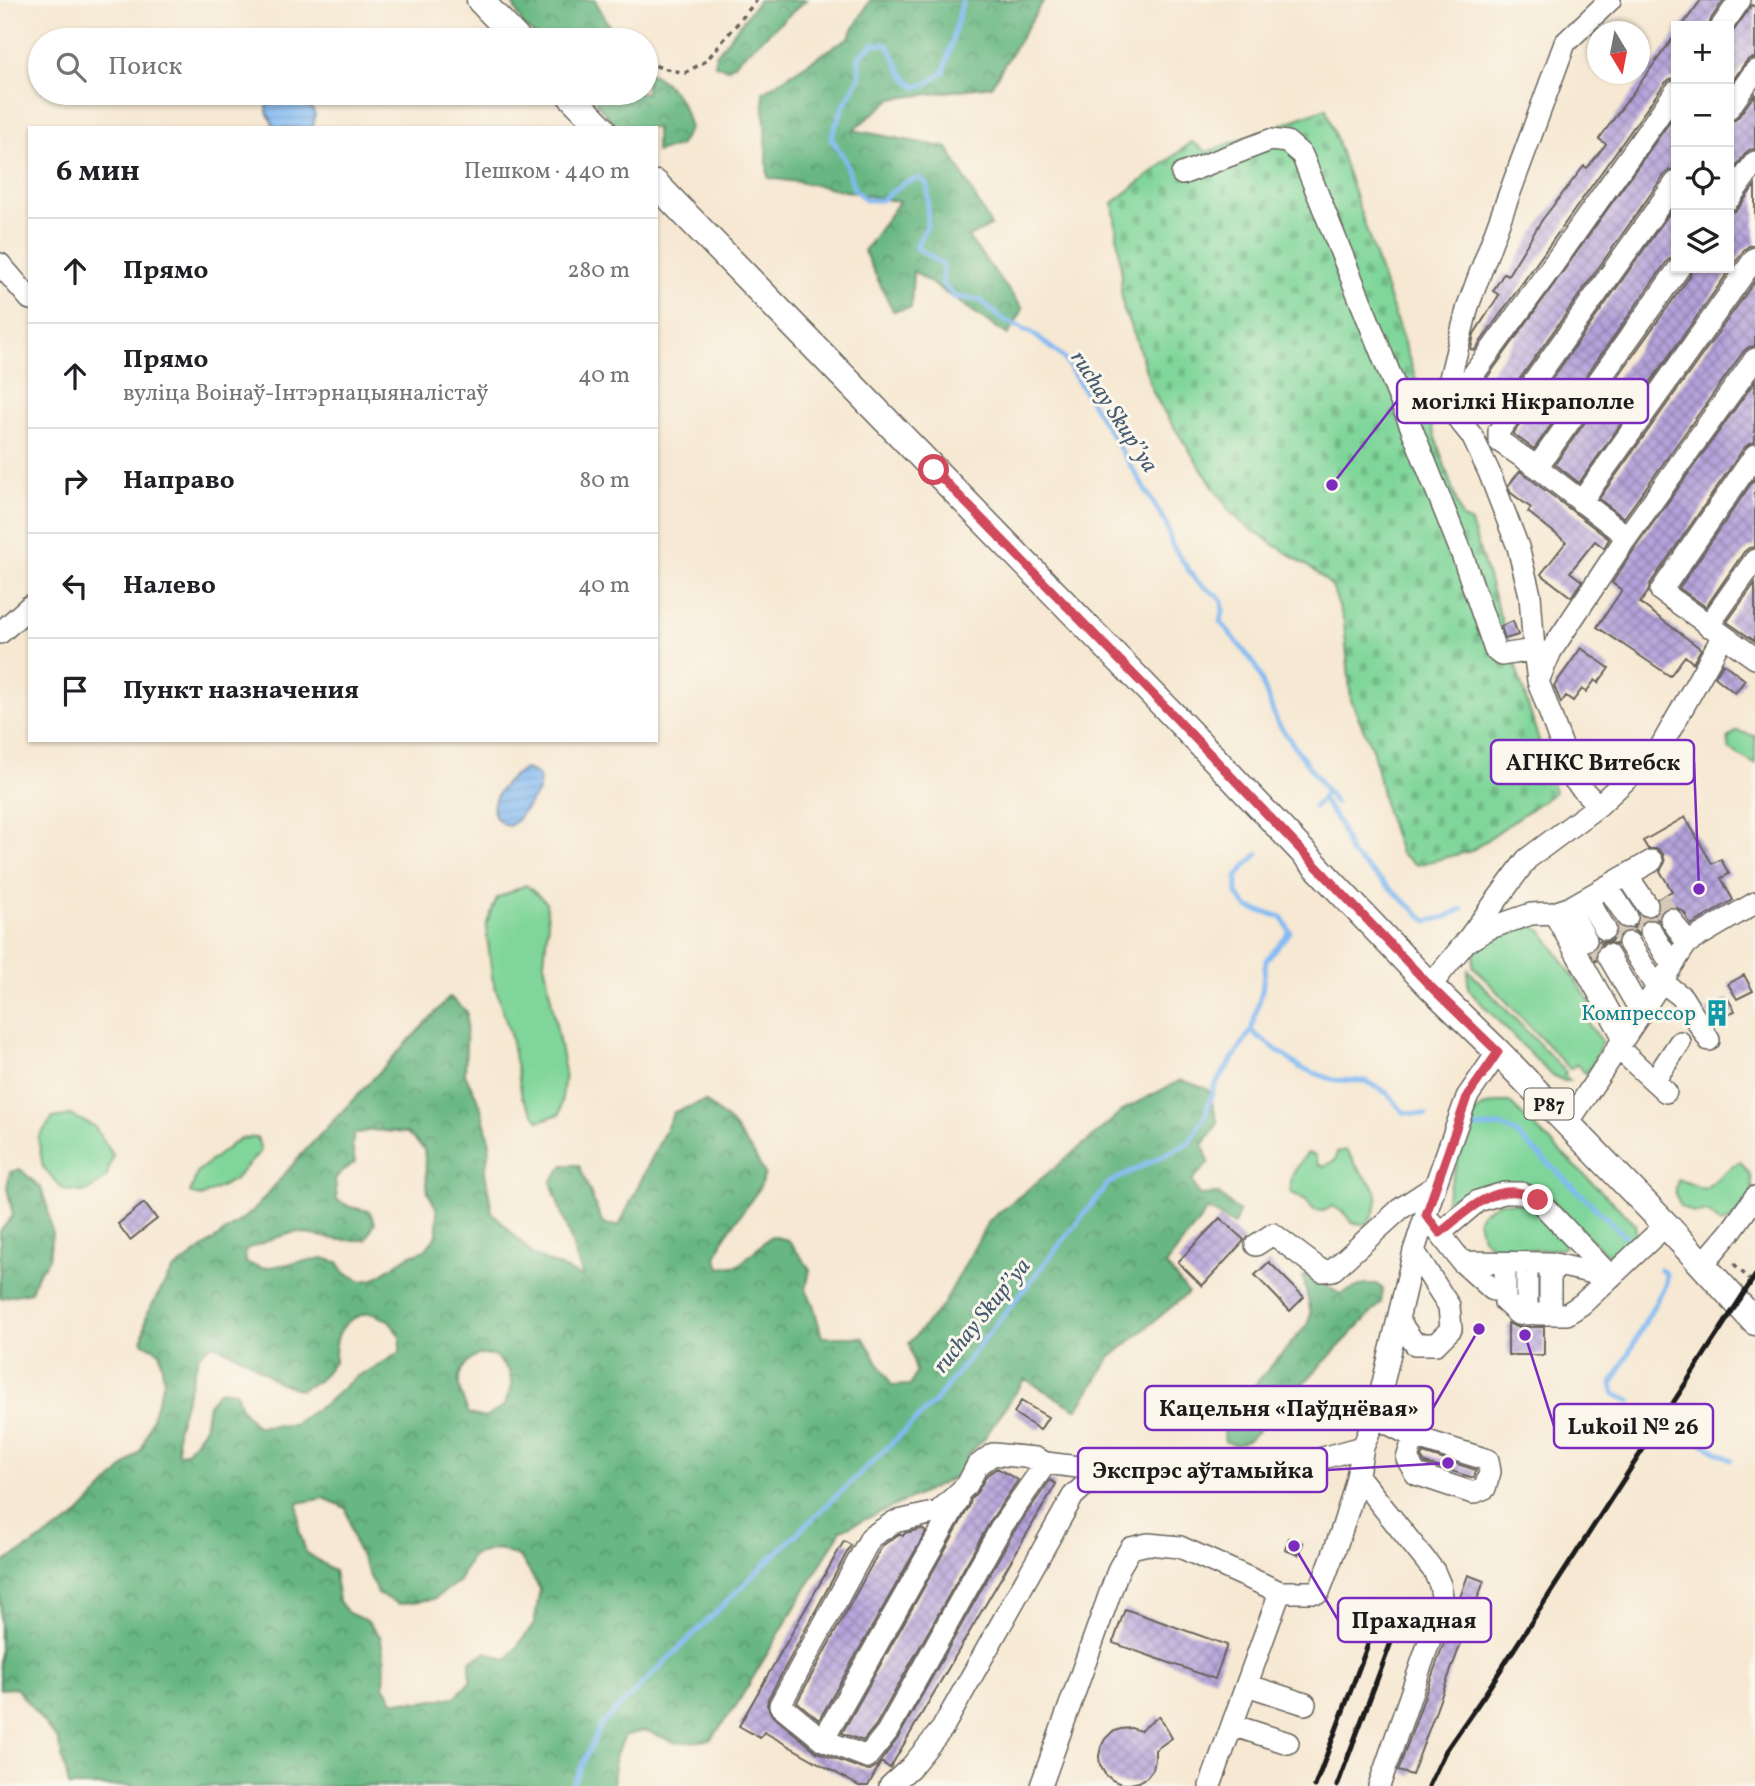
<!DOCTYPE html>
<html lang="ru">
<head>
<meta charset="utf-8">
<style>
  :root { --surface:#fff; --page:#f2f2f2; --text:#202124; --muted:#757577; --line:#e0e0e0 }
  body { margin:0; font-family:Vollkorn,serif; background:var(--page); color:var(--text) }
  .controls { position:absolute; right:21px; top:21px; display:grid; overflow:hidden; border-radius:0px; box-shadow:0 2px 5px #0004 }
  .controls button { width:63px; height:63px; display:grid; place-items:center; padding:0; border:0; border-bottom:2px solid var(--line); background:var(--surface); color:var(--text); font:35px sans-serif }
  .compass { position:absolute; left:1587px; top:21px; width:63px; height:63px; border-radius:50%; background:var(--surface); box-shadow:0 2px 5px #0004; rotate:170deg }
  .stop { position:absolute; width:21px; height:21px; margin:-16px; border:5px solid #d1495b; border-radius:50%; background:#fff }
  .stop.end { background:#d1495b; border-color:#fff; box-shadow:0 2px 7px #0008 }
  .list { margin:0; padding:0; list-style:none }
  h2 { display:flex; justify-content:space-between; align-items:center; height:91px; margin:0; padding:0 28px; font-size:30px }
  h2 small { font-size:23px; font-weight:400; color:var(--muted) }
  .list li { display:grid; grid-template-columns:46px 1fr auto; gap:21px; align-items:center; box-sizing:border-box; height:105px; padding:0 28px; border-top:2px solid var(--line) }
  .list b { display:block; font-size:26px; white-space:nowrap }
  .list p { margin:0; font-size:23px; white-space:nowrap; color:var(--muted) }
  .list em { font-size:23px; font-style:normal; color:var(--muted) }
  .icon { flex:none; width:38px; height:38px; fill:none; stroke:currentColor; stroke-width:2; stroke-linecap:round; stroke-linejoin:round }
  .map { position:relative; flex:none; width:1755px; height:1786px; overflow:hidden }
  .search { position:absolute; background:var(--surface); box-shadow:0 2px 5px #0004; left:28px; top:28px; width:630px; height:77px; display:flex; align-items:center; gap:18px; box-sizing:border-box; padding:0 24px; border-radius:38px; color:var(--muted); font-size:26px }
  .panel { position:absolute; background:var(--surface); box-shadow:0 2px 5px #0004; left:28px; top:126px; width:630px; height:616px; border-radius:0px }
  .map>svg:first-child { display:block }
</style>
</head>
<body>
<div class="map">
<svg width="1755" height="1786" viewBox="0 0 1755 1786">
  <defs>
    <pattern id="forest-crowns" width="20" height="18" patternUnits="userSpaceOnUse" patternTransform="scale(1.75)"><rect width="20" height="18" fill="#68b782"/><path d="M2 6a3 3 0 1 1 6 0M12 15a3 3 0 1 1 6 0" fill="none" stroke="#55946a"/></pattern>
    <pattern id="cemetery-stones" width="16" height="16" patternUnits="userSpaceOnUse" patternTransform="scale(1.75)"><rect width="16" height="16" fill="#80d69a"/><path d="M2 7V4a2 2 0 0 1 4 0v3zM10 15v-3a2 2 0 0 1 4 0v3z" fill="#6eb784"/></pattern>
    <pattern id="water-rules" width="6" height="5" patternUnits="userSpaceOnUse" patternTransform="scale(1.75)"><rect width="6" height="5" fill="#82baf2"/><path d="M0 2.5h6" fill="none" stroke="#709fcf"/></pattern>
    <pattern id="building-cross-hatch" width="8" height="8" patternUnits="userSpaceOnUse" patternTransform="scale(1.75)"><rect width="8" height="8" fill="#b4a2da"/><path d="M0 0l8 8M0 8l8-8" fill="none" stroke="#9283b0"/></pattern>
  </defs>
  <rect width="100%" height="100%" fill="#fbf7ec"/>
  <filter id="ink" filterUnits="userSpaceOnUse"><feTurbulence type="fractalNoise" baseFrequency=".0143" numOctaves="2"/><feDisplacementMap in="SourceGraphic" scale="14" xChannelSelector="R" yChannelSelector="G"/><feConvolveMatrix kernelMatrix="1 2 1 2 8 2 1 2 1" color-interpolation-filters="sRGB"/></filter>
  <filter id="wash" filterUnits="userSpaceOnUse"><feTurbulence type="fractalNoise" baseFrequency=".00686" numOctaves="4" result="noise"/><feDisplacementMap in="SourceGraphic" scale="28" xChannelSelector="R" yChannelSelector="G"/><feGaussianBlur stdDeviation="1.57" result="paint"/><feColorMatrix in="noise" values="0 0 0 0 0 0 0 0 0 0 0 0 0 0 0 0 0 1.4 0 .05"/><feComposite in="paint" operator="in"/></filter>
  <g filter="url(#wash)">
    <rect width="100%" height="100%" fill="#f6e8d2"/>
    <path fill="#80d69a" stroke="#4e795b" stroke-width="2" d="M1737 731 1755 736V764L1729 749 1728 738Z
      M526 885 546 902 548 923 544 962 565 1072 560 1114 539 1121 522 1097 511 1037 492 977 486 925 497 898Z
      M1526 924 1534 926 1543 932 1595 1009 1589 1025 1602 1041 1594 1061 1586 1074 1577 1064 1570 1069 1473 966C1474 962 1473 957 1475 954 1482 937 1511 929 1526 924Z
      M1468 970 1566 1072 1564 1075 1570 1081H1564L1549 1073 1475 997 1468 988Z
      M1499 1102H1509L1635 1224 1636 1233C1627 1245 1622 1251 1607 1254 1588 1240 1546 1189 1528 1184 1525 1183 1521 1184 1517 1184L1451 1213 1446 1208 1445 1203 1469 1122C1478 1107 1483 1106 1499 1102Z
      M70 1115 94 1126 113 1155 106 1178 86 1192 64 1190 43 1167 38 1138 53 1118Z
      M257 1137 261 1151 234 1180 201 1197 190 1193 198 1171 239 1139Z
      M1345 1150C1352 1155 1352 1161 1358 1168 1362 1174 1373 1185 1376 1191 1380 1201 1373 1217 1366 1224L1352 1223 1344 1213 1333 1206 1324 1211 1314 1210 1306 1200 1290 1192 1292 1175 1307 1153 1315 1155 1318 1164 1324 1166 1335 1160 1337 1152Z
      M1740 1161 1751 1176 1753 1194 1732 1220 1720 1223 1708 1212 1694 1213 1681 1207 1675 1194 1678 1179 1704 1189C1718 1180 1726 1169 1740 1161Z
      M1499 1202 1532 1204 1565 1240V1246L1561 1249C1546 1249 1500 1253 1489 1244 1482 1238 1479 1228 1478 1219L1481 1213Z"/>
    <path fill="url(#forest-crowns)" stroke="#426a4f" stroke-width="2" fill-rule="evenodd" d="M511 0H595L613 33V40H541L523 25Z
      M759 0H806L728 69 715 65 716 55Z
      M870 0H1044L991 86 891 99 853 130 948 148 991 226 968 237 1023 309 1008 335 913 271 911 308 893 311 864 251 899 202 817 185 768 178 763 92 849 37Z
      M646 72C659 76 673 89 680 101 685 108 687 119 690 128L679 146 656 152V128H618L596 103V93H646Z
      M450 997 467 1012 465 1074 480 1104 490 1144 485 1172 492 1212 533 1255 583 1277 551 1182 564 1165H579L603 1224 619 1226 674 1112 705 1101 730 1122 753 1153 765 1174 759 1189 725 1236 716 1257 720 1268 739 1265 771 1236 788 1240 810 1269 806 1290 813 1304 822 1337H863L892 1386 911 1385 916 1372 909 1343 943 1305 989 1221 1090 1139 1126 1108 1181 1080 1208 1089 1218 1123 1203 1145 1209 1163 1192 1180 1199 1195 1219 1194 1239 1212 1234 1225 1208 1209 1166 1265 1188 1293 1110 1358 1077 1410 1025 1379 983 1440 968 1455 959 1475 921 1494 841 1530 736 1706 710 1740 676 1743 645 1730 625 1736 615 1756 613 1786H69L58 1740 16 1688 0 1689V1565L74 1519 142 1449 164 1381 160 1352 142 1342 147 1313 172 1271 253 1211 301 1155ZM372 1130 407 1133 424 1149 428 1193 437 1209V1235L425 1250 409 1256 374 1279 362 1281 345 1273 338 1262 323 1258 264 1268 246 1263 245 1250 272 1239 296 1232 339 1240H366L375 1222 369 1211 350 1207 337 1200 335 1179 340 1173 355 1162 352 1145 354 1134ZM370 1313 389 1320 400 1337V1352L376 1367 355 1377 326 1403 292 1425 256 1426 241 1408 236 1392 220 1390 208 1404 204 1429 186 1452 178 1453 177 1430 199 1355 212 1344 246 1359 276 1381 300 1390 318 1381 335 1361C334 1334 342 1318 370 1313ZM478 1355H494L509 1371 512 1385 504 1406 485 1418 469 1414C458 1389 450 1371 478 1355ZM324 1498 346 1508 355 1544 378 1594 399 1604 434 1599 459 1581 472 1555 497 1549 521 1558 540 1589 534 1624 507 1660 486 1652 470 1661V1682L455 1697 422 1702 393 1701 384 1686 385 1662 380 1636 366 1620 348 1613 339 1601 334 1571 306 1552 299 1530 298 1503Z
      M20 1169 41 1188 47 1206 52 1233 49 1259 36 1277 31 1292 0 1298V1231L13 1216 7 1188 10 1172Z
      M1315 1273 1327 1286 1340 1294 1365 1284H1376L1383 1289 1381 1303 1250 1439 1237 1445 1225 1442 1223 1431 1237 1405 1307 1325 1311 1314 1303 1276Z"/>
    <path fill="url(#cemetery-stones)" stroke="#4e795b" stroke-width="2" d="M1326 108 1462 518 1471 523 1555 792 1471 851 1417 865 1400 853 1385 808 1373 751 1351 700 1344 622 1332 586 1315 571 1250 529 1231 513 1164 412 1152 390 1135 336 1124 312 1121 291V267L1113 203 1192 142 1207 152Z"/>
    <path fill="url(#water-rules)" stroke="#4f6b87" stroke-width="2" d="M267 93H302L315 114 313 128H275L267 112Z
      M526 769 535 773 540 780 538 792 516 821 509 826C474 815 506 775 526 769Z"/>
    <g fill="none" stroke-linecap="round" stroke-linejoin="round">
      <path stroke="#82baf2" stroke-width="5" d="M963 0 944 72 927 84 915 87 902 73 888 45 873 44 859 57 860 77 843 107 831 138 844 158 854 189 866 200H881L904 183 919 178 928 186 927 226 916 247 943 265 942 283 954 297 980 300 1002 319 1032 333 1063 357 1166 523 1172 545 1196 581 1216 595 1222 601 1223 611 1221 622 1256 666 1277 722 1326 790 1322 799 1314 807
        M1326 790 1335 803
        M1322 799 1339 823 1350 853 1427 921 1446 917 1462 909
        M1251 1031 1301 1068 1334 1080 1366 1081 1387 1093 1403 1112 1426 1115
        M1473 1128 1502 1126 1516 1133 1625 1236
        M1630 1401 1614 1394 1612 1384 1666 1283V1274L1660 1269
        M1700 1442 1731 1460
        M572 1786 601 1725 765 1564 931 1406 1109 1183 1190 1142 1204 1118 1214 1087 1251 1031 1262 991 1266 960 1290 932 1282 917 1248 908 1237 894V877L1246 865 1258 854"/>
    </g>
    <g id="blocks">
      <path fill="url(#building-cross-hatch)" d="M1701 0H1724L1711 19 1709 26H1682Z
        M1752 5 1755 7V58L1749 59 1745 63 1729 86V37Z
        M1676 34V78L1670 79 1665 83 1474 351 1471 349 1474 334 1499 295 1493 291 1504 273 1508 275 1542 220 1584 166 1587 168 1606 144 1599 139Z
        M1755 94V149L1749 150 1745 154 1729 177V121L1735 120 1739 116Z
        M1676 113V169L1670 170 1665 174 1492 418 1473 405 1479 389Z
        M1755 185V245L1749 246 1744 250 1579 483 1555 464 1690 276 1692 268H1729V212L1735 211 1739 207Z
        M1676 204V256L1668 260 1534 449 1513 434Z
        M1755 281V346L1749 347 1744 351 1624 518 1599 499Z
        M1755 381V442L1749 444 1744 448 1650 584 1648 592 1640 603 1701 649 1693 663 1685 656 1670 676 1597 627 1622 590 1612 583 1635 548Z
        M1520 471 1609 539 1604 548 1595 541 1570 572 1582 581 1571 597 1541 574 1566 542 1528 512 1531 508 1511 493 1508 486Z
        M1755 478V547L1749 548 1744 552 1706 607 1679 588Z
        M1755 583V641L1727 622Z
        M1513 621 1518 635 1505 639 1501 626Z
        M1581 648 1609 668 1598 683 1595 680 1586 692 1582 689 1573 701 1566 696 1561 703 1554 686Z
        M1723 663 1745 680 1735 693 1715 677Z
        M1685 817 1712 864 1721 859 1729 874 1721 878 1733 900 1691 925 1684 912 1677 908 1671 906 1664 908 1660 913 1658 920 1651 918 1644 920 1639 925V935L1635 931 1628 930 1634 928 1638 924 1640 916 1647 918 1655 915 1659 910 1660 905 1658 899 1672 891 1660 871 1665 862 1663 854 1658 849H1648L1643 841Z
        M1617 925 1622 929 1628 930 1622 932 1618 936 1616 945 1607 942 1602 943 1597 948 1595 954 1596 962 1591 952 1597 947 1599 941 1606 942 1611 941 1616 936 1618 930Z
        M1744 975 1753 991 1737 999 1728 984Z
        M1728 999 1735 1011 1714 1023 1706 1011Z
        M144 1203 157 1219 130 1240 118 1224Z
        M1220 1218 1244 1240 1243 1242 1202 1286 1178 1262Z
        M1269 1262 1304 1297 1290 1311 1255 1275Z
        M1508 1323 1516 1327H1544V1355H1508Z
        M1021 1401 1048 1417 1040 1430 1014 1413Z
        M1423 1453 1476 1470 1474 1478 1425 1463 1421 1457Z
        M997 1468 1018 1480 991 1520 876 1725 863 1741 842 1733 969 1507 971 1499 978 1491 987 1475Z
        M1050 1480 1056 1484 890 1768 881 1762 868 1786H859L764 1732 760 1738 739 1726 844 1541 851 1545 768 1699 767 1705 772 1715 817 1752 862 1769 870 1770 877 1766 898 1738 1013 1533Z
        M922 1529 926 1532 819 1720 797 1702 882 1546 899 1534 903 1536 905 1533Z
        M1289 1538 1303 1543 1298 1555 1285 1550Z
        M1468 1575 1484 1581 1412 1775 1398 1771Z
        M1125 1609 1227 1645 1215 1679 1113 1643Z
        M1159 1716 1172 1738 1155 1750V1760L1153 1769 1147 1777 1139 1782 1130 1784H1121L1112 1780 1105 1774 1100 1765 1099 1756 1101 1747 1105 1739 1112 1732 1121 1729 1131 1728 1140 1731Z"/>
    </g>
  </g>
  <g filter="url(#ink)">
    <use href="#blocks" fill-opacity="0" stroke="#68635c" stroke-width="2"/>
    <g fill="none" stroke-linecap="round" stroke-linejoin="round">
      <path stroke="#d5c9b7" stroke-width="21" stroke-dasharray="21 10" stroke-linecap="butt" d="M1658 899 1671 919
        M1638 910 1651 931
        M1616 923 1629 943
        M1586 940 1597 961"/>
      <defs>
        <path id="minor" d="M1722 26 1740 0
          M1729 108 1755 71
          M1182 174 1270 140 1287 142 1302 155 1462 554 1495 650 1501 655 1534 650
          M1729 199 1755 162
          M0 264 30 299
          M1456 413 1467 383 1547 273 1676 91
          M1755 455 1661 591 1755 658
          M1537 467 1679 268
          M1581 502 1755 258
          M1624 541 1755 359
          M1708 626 1755 560
          M0 633 30 606
          M1538 681 1551 651 1624 541 1621 532 1537 467 1499 441V431L1676 182
          M1598 806 1575 781 1538 681 1534 650 1530 595 1518 547 1489 472 1472 436 1455 415 1450 378 1468 306 1565 43 1610 0
          M1627 875 1647 905
          M1607 886 1627 917
          M1587 898 1605 929
          M1569 908 1586 940
          M1554 913 1569 908 1652 861
          M1671 919 1687 943
          M1651 931 1672 965
          M1470 940 1490 928 1531 914 1554 913 1624 1038
          M1629 943 1657 988
          M1608 955 1641 1012
          M1661 981 1682 997 1709 1040
          M1430 986 1465 943 1527 859 1598 806 1660 748 1723 636
          M1618 1048 1666 1092
          M1654 1081 1680 1042
          M1568 1123 1687 943 1755 903
          M1431 1222 1462 1262 1493 1290
          M1440 1233 1478 1201 1504 1193H1521L1538 1200 1611 1277
          M1256 1245 1273 1234 1322 1271 1333 1270 1400 1209 1435 1186
          M1462 1262 1550 1263 1611 1277
          M1505 1263V1302L1518 1314
          M1703 1264 1731 1231 1755 1197
          M1527 1314V1263
          M1537 1314H1567L1582 1304 1666 1225
          M1550 1314V1263
          M1398 1320 1415 1344H1436L1451 1329 1449 1306 1414 1251
          M1375 1417 1414 1437 1488 1460 1490 1472 1485 1488 1473 1493 1416 1474 1407 1459 1414 1437
          M1046 1463 1035 1458 993 1454 977 1466 967 1485 938 1512 894 1522 871 1537 780 1705 823 1740 867 1757 887 1732 1002 1526 1046 1463 1102 1470
          M1358 1476 1434 1571 1440 1585 1443 1602 1379 1786
          M1247 1685 1305 1704
          M1232 1725 1288 1743
          M823 1740 958 1501
          M890 1786 911 1767 942 1729 1073 1496 1102 1470 1146 1466 1210 1474 1275 1471 1363 1447 1375 1417 1414 1251 1435 1186 1467 1097 1498 1052
          M1041 1786 1119 1568 1131 1548 1148 1544 1180 1547 1280 1592H1319C1337 1545 1355 1497 1363 1447
          M1210 1786 1280 1592"/>
        <path id="major" d="M480 0 518 40
          M568 93 602 128
          M656 184 1172 714 1430 986 1498 1052 1666 1225 1755 1322"/>
      </defs>
      <use href="#minor" stroke="#68635c" stroke-width="24"/>
      <use href="#major" stroke="#68635c" stroke-width="29"/>
      <path stroke="#68635c" stroke-width="3.5" stroke-dasharray="5 5" stroke-linecap="butt" d="M646 62 662 68 685 73 706 61 757 0
        M1734 1264 1755 1285"/>
      <use href="#minor" stroke="#fff" stroke-width="21"/>
      <use href="#major" stroke="#fff" stroke-width="26"/>
      <path stroke="#1c1c1c" stroke-width="5" d="M1315 1786 1383 1604
        M1337 1786 1402 1613
        M1429 1786 1445 1752 1485 1694 1755 1276"/>
    </g>
  </g>
  <g fill="none" stroke-linecap="round" stroke-linejoin="round" filter="url(#ink)">
    <path stroke="#d1495b" stroke-width="9" d="M934 470 1172 714 1430 986 1498 1052 1467 1097 1426 1215 1440 1233C1462 1215 1491 1185 1522 1193 1528 1194 1533 1198 1538 1200"/>
  </g>
  <defs>
    <symbol id="building-bare" viewBox="-9 -9 18 18"><path d="M-4-6H4V6H1V3H-1V6H-4ZM-2.5-4.3h1.7v1.8h-1.7ZM.8-4.3h1.7v1.8H.8ZM-2.5-1h1.7V.8h-1.7ZM.8-1h1.7V.8H.8Z" fill="#0f9aa8" stroke="#fbf7ec" stroke-width="2.5" paint-order="stroke"/></symbol>
  </defs>
  <g fill-rule="evenodd">
    <use href="#building-bare" x="1698" y="994" width="38" height="38"/>
  </g>
  <g text-anchor="middle" stroke-width="6" stroke-linejoin="round" paint-order="stroke">
    <rect fill="#fbf7ec" stroke="#5f5e5a" stroke-width="2" x="1524.5" y="1088.5" width="49" height="31" rx="5"/>
    <g font-size="19" font-weight="bold" fill="#1c1c1c">
      <text x="1549" y="1111">Р87</text>
    </g>
    <g font-size="21" fill="#0d838f" stroke="#fbf7ec" text-anchor="end">
      <text x="1696" y="1020">Компрессор</text>
    </g>
    <g font-size="23" font-style="italic" fill="#455b72" stroke="#fbf7ec">
      <text transform="translate(1115 411) rotate(57)" y="8">ruchay Skup’’ya</text>
      <text transform="translate(981 1315) rotate(-51)" y="8">ruchay Skup’’ya</text>
    </g>
  </g>
  <path fill="none" stroke="#7b2cbf" stroke-width="2.5" d="M1332 485L1397 401M1699 889L1694 762M1479 1329L1433 1408M1525 1335L1554 1426M1448 1463L1327 1470M1294 1546L1338 1620"/>
  <g fill="#7b2cbf" stroke="#fbf7ec" stroke-width="2.5">
    <circle cx="1332" cy="485" r="7"/>
    <circle cx="1699" cy="889" r="7"/>
    <circle cx="1479" cy="1329" r="7"/>
    <circle cx="1525" cy="1335" r="7"/>
    <circle cx="1448" cy="1463" r="7"/>
    <circle cx="1294" cy="1546" r="7"/>
  </g>
  <g fill="#fbf7ec" stroke="#7b2cbf" stroke-width="2.5">
    <rect x="1397" y="379" width="251" height="44" rx="7"/>
    <rect x="1491" y="740" width="203" height="44" rx="7"/>
    <rect x="1145" y="1386" width="288" height="44" rx="7"/>
    <rect x="1554" y="1404" width="159" height="44" rx="7"/>
    <rect x="1078" y="1448" width="249" height="44" rx="7"/>
    <rect x="1338" y="1598" width="153" height="44" rx="7"/>
  </g>
  <g font-size="23" text-anchor="middle" font-weight="bold" fill="#1c1c1c">
    <text x="1523" y="409">могілкі Нікраполле</text>
    <text x="1593" y="770">АГНКС Витебск</text>
    <text x="1289" y="1416">Кацельня «Паўднёвая»</text>
    <text x="1633" y="1434">Lukoil № 26</text>
    <text x="1203" y="1478">Экспрэс аўтамыйка</text>
    <text x="1414" y="1628">Прахадная</text>
  </g>
</svg>
<div class="controls">
<button>+</button>
<button>−</button>
<button><svg class="icon" aria-label="locate" viewBox="0 0 24 24"><circle cx="12" cy="12" r="6"/><path d="M12 2v4M12 18v4M2 12h4M18 12h4"/></svg></button>
<button><svg class="icon" aria-label="layers" viewBox="0 0 24 24"><path d="M12 4l9 5-9 5-9-5zM3 14l9 5 9-5"/></svg></button>
</div>
<svg class="compass" viewBox="-18 -18 36 36"><path d="M0-13l5 13h-10z" fill="#e53935"/><path d="M0 13l5-13h-10z" fill="#757577"/></svg>
<div class="stop" style="left:934px;top:470px"></div>
<div class="stop end" style="left:1538px;top:1200px"></div>
<div class="search"><svg class="icon" aria-label="search" viewBox="0 0 24 24"><circle cx="10" cy="10" r="6"/><path d="M15 15l6 6"/></svg>Поиск</div>
<section class="panel">
<h2>6 мин<small>Пешком · 440 m</small></h2>
<ul class="list">
<li><svg class="icon" aria-label="ahead" viewBox="0 0 24 24"><path d="M12 20V5M6 11l6-6 6 6"/></svg><div><b>Прямо</b></div><em>280 m</em></li>
<li><svg class="icon" aria-label="ahead" viewBox="0 0 24 24"><path d="M12 20V5M6 11l6-6 6 6"/></svg><div><b>Прямо</b><p>вуліца Воінаў-Інтэрнацыяналістаў</p></div><em>40 m</em></li>
<li><svg class="icon" aria-label="right" viewBox="0 0 24 24"><path d="M7 20v-9h11M14 6l5 5-5 5"/></svg><div><b>Направо</b></div><em>80 m</em></li>
<li><svg class="icon" aria-label="left" viewBox="0 0 24 24"><path d="M17 20v-9H6M10 6l-5 5 5 5"/></svg><div><b>Налево</b></div><em>40 m</em></li>
<li><svg class="icon" aria-label="arrive" viewBox="0 0 24 24"><path d="M6 21V4h12l-3 4 3 4H6"/></svg><div><b>Пункт назначения</b></div></li>
</ul>
</section>
</div>
</body>
</html>
